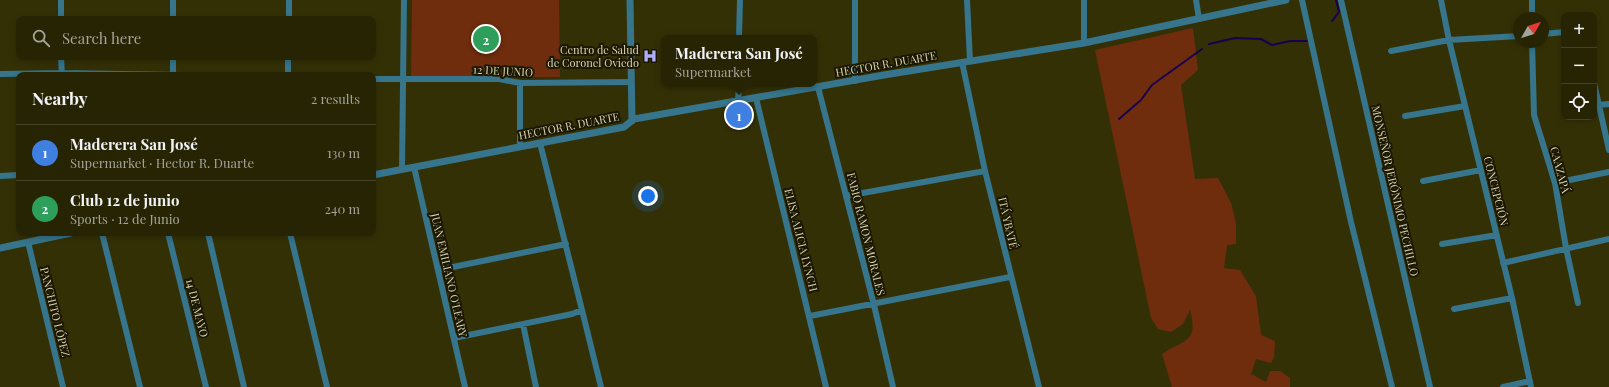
<!DOCTYPE html>
<html lang="en">
<head>
<meta charset="utf-8">
<style>
  :root { --surface:#272404; --page:#333013; --text:#f1f3f6; --muted:#a4a49a; --line:#434126; --accent:#aeaefb }
  body { margin:0; font-family:"Playfair Display",serif; background:var(--page); color:var(--text) }
  .controls { position:absolute; right:12px; top:12px; display:grid; overflow:hidden; border-radius:8px; box-shadow:0 2px 6px #0003 }
  .controls button { width:36px; height:36px; display:grid; place-items:center; padding:0; border:0; border-bottom:1px solid var(--line); background:var(--surface); color:var(--text); font:20px sans-serif }
  .compass { position:absolute; left:1513px; top:12px; width:36px; height:36px; border-radius:50%; background:var(--surface); box-shadow:0 2px 6px #0003; rotate:51deg }
  .you { position:absolute; left:648px; top:196px; width:14px; height:14px; margin:-10px; border:3px solid #fff; border-radius:50%; background:#1a73e8; box-shadow:0 0 0 6px #1a73e833 }
  .badge { display:grid; place-items:center; width:26px; height:26px; border-radius:50%; background:var(--accent); color:#fff; font-size:13px; font-weight:700 }
  .pin { position:absolute; translate:-50% -50%; border:2px solid #fff; box-shadow:0 1px 4px #0006 }
  .popup { position:absolute; left:661px; top:35px; width:156px; height:52px; box-sizing:border-box; display:grid; place-content:center; border-radius:8px; background:var(--surface); filter:drop-shadow(0 1px 3px #0005); font-size:13px; white-space:nowrap; color:var(--muted) }
  .popup b { font-size:15px; color:var(--text) }
  .popup::after { content:''; position:absolute; left:50%; top:100%; margin-left:-8px; border:8px solid transparent; border-top-color:var(--surface) }
  .list { margin:0; padding:0; list-style:none }
  h2 { display:flex; justify-content:space-between; align-items:center; height:52px; margin:0; padding:0 16px; font-size:17px }
  h2 small { font-size:13px; font-weight:400; color:var(--muted) }
  .list li { display:grid; grid-template-columns:26px 1fr auto; gap:12px; align-items:center; box-sizing:border-box; height:56px; padding:0 16px; border-top:1px solid var(--line) }
  .list b { display:block; font-size:15px; white-space:nowrap }
  .list p { margin:0; font-size:13px; white-space:nowrap; color:var(--muted) }
  .list em { font-size:13px; font-style:normal; color:var(--muted) }
  .icon { flex:none; width:22px; height:22px; fill:none; stroke:currentColor; stroke-width:2; stroke-linecap:round; stroke-linejoin:round }
  .map { position:relative; flex:none; width:1609px; height:387px; overflow:hidden }
  .search { position:absolute; background:var(--surface); box-shadow:0 2px 6px #0003; left:16px; top:16px; width:360px; height:44px; display:flex; align-items:center; gap:10px; box-sizing:border-box; padding:0 14px; border-radius:8px; color:var(--muted); font-size:15px }
  .panel { position:absolute; background:var(--surface); box-shadow:0 2px 6px #0003; left:16px; top:72px; width:360px; height:164px; border-radius:8px }
  .map>svg:first-child { display:block }
</style>
</head>
<body>
<div class="map">
<svg width="1609" height="387" viewBox="0 0 1609 387">
  <rect width="100%" height="100%" fill="#343006"/>
  <path fill="#6f2d0d" d="M412 0H559L560 77H411Z
    M1193 28 1198 70 1181 85 1195 179 1218 178 1231 203 1236 223V244L1227 245 1224 268 1240 270 1256 296 1261 335 1275 341 1274 357 1271 363 1256 359 1251 374 1266 382 1270 371H1280L1290 378V387H1172L1162 354C1184 339 1199 343 1190 310L1183 324 1171 332 1158 329 1151 318 1095 50Z"/>
  <g fill="none" stroke-linecap="round" stroke-linejoin="round">
    <path stroke="#180051" stroke-width="2" d="M1332 21 1339 12 1336 0
      M1209 44 1235 38 1261 39 1272 45 1290 41H1307
      M1119 119 1141 100 1152 85 1202 49"/>
    <path stroke="#36758b" stroke-width="6" d="M61 0V19
      M967 0 970 61
      M1084 0V43
      M1196 0 1199 19
      M1302 0 1351 222 1392 387
      M1341 0 1430 387
      M1441 0 1449 40 1512 298 1531 387
      M1532 18V0
      M173 19V0
      M289 19V0
      M1543 34 1564 32
      M739 38 740 0
      M1532 42 1534 115 1555 183 1566 248 1578 303
      M1391 51 1449 40 1519 36
      M61 57 62 75
      M962 62 985 171 1039 387
      M0 74 62 73 183 75
      M173 75V57
      M288 75V57
      M373 79H499L520 83 631 82
      M855 81V0
      M520 83V147
      M1594 83 1609 150
      M818 87 874 305 893 387
      M756 98 826 387
      M738 102 739 84
      M1598 105 1609 104
      M1405 116 1465 106
      M414 167 465 387
      M402 169 404 0
      M0 176 19 175
      M1423 181 1481 170
      M1555 183 1609 172
      M846 196 985 171
      M102 233 140 387
      M168 233 206 387
      M208 233 244 387
      M290 233 327 387
      M28 242 63 387
      M1442 244 1497 235
      M1503 263 1609 239
      M438 270 566 244
      M1454 309 1512 298
      M582 310 601 387
      M810 316 1010 277
      M523 324 536 387
      M454 338 572 314 582 310 540 143
      M1503 387 1530 381"/>
    <path stroke="#36758b" stroke-width="7" d="M630 0 632 121
      M373 175 624 127 634 119 884 75 1084 43 1286 0
      M0 248 71 233"/>
  </g>
  <defs>
    <symbol id="hospital-bare" viewBox="-9 -9 18 18"><path d="M-5-5h3v3.5h4V-5h3V5h-3V1.5h-4V5h-3Z" fill="#aeaefb" stroke="#1b1700" stroke-width="2.5" paint-order="stroke"/></symbol>
  </defs>
  <g fill-rule="evenodd">
    <use href="#hospital-bare" x="640" y="46" width="20" height="20"/>
  </g>
  <g text-anchor="middle" stroke-width="4" stroke-linejoin="round" paint-order="stroke">
    <g font-size="11" fill="#d8d5b1" stroke="#1b1700" text-anchor="end">
      <text x="639" y="54">Centro de Salud<tspan x="639" dy="13">de Coronel Oviedo</tspan></text>
    </g>
    <g font-size="11" fill="#d8d5b1" stroke="#1b1700">
      <text transform="translate(886 64) rotate(-10)" y="4">HECTOR R. DUARTE</text>
      <text transform="translate(503 71) rotate(3)" y="4">12 DE JUNIO</text>
      <text transform="translate(569 126) rotate(-11)" y="4">HECTOR R. DUARTE</text>
      <text transform="translate(1560 170) rotate(75)" y="4">CAAZAPÁ</text>
      <text transform="translate(1395 191) rotate(77)" y="4">MONSEÑOR JERÓNIMO PECHILLO</text>
      <text transform="translate(1496 191) rotate(76)" y="4">CONCEPCIÓN</text>
      <text transform="translate(1008 223) rotate(77)" y="4">ITÁ YBATÉ</text>
      <text transform="translate(866 234) rotate(76)" y="4">FABIO RAMON MORALES</text>
      <text transform="translate(801 240) rotate(76)" y="4">ELISA ALICIA LYNCH</text>
      <text transform="translate(449 275) rotate(77)" y="4">JUAN EMILIANO O'LEARY</text>
      <text transform="translate(197 308) rotate(76)" y="4">14 DE MAYO</text>
      <text transform="translate(55 312) rotate(76)" y="4">PANCHITO LÓPEZ</text>
    </g>
  </g>
</svg>
<div class="controls">
<button>+</button>
<button>−</button>
<button><svg class="icon" aria-label="locate" viewBox="0 0 24 24"><circle cx="12" cy="12" r="6"/><path d="M12 2v4M12 18v4M2 12h4M18 12h4"/></svg></button>
</div>
<svg class="compass" viewBox="-18 -18 36 36"><path d="M0-13l5 13h-10z" fill="#e53935"/><path d="M0 13l5-13h-10z" fill="#a4a49a"/></svg>
<div class="you"></div>
<div class="pin badge" style="left:739px;top:115px;background:#3f7fe0">1</div>
<div class="popup"><b>Maderera San José</b>Supermarket</div>
<div class="pin badge" style="left:486px;top:39px;background:#2e9e5b">2</div>
<div class="search"><svg class="icon" aria-label="search" viewBox="0 0 24 24"><circle cx="10" cy="10" r="6"/><path d="M15 15l6 6"/></svg>Search here</div>
<section class="panel">
<h2>Nearby<small>2 results</small></h2>
<ul class="list">
<li><span class="badge" style="background:#3f7fe0">1</span><div><b>Maderera San José</b><p>Supermarket · Hector R. Duarte</p></div><em>130 m</em></li>
<li><span class="badge" style="background:#2e9e5b">2</span><div><b>Club 12 de junio</b><p>Sports · 12 de Junio</p></div><em>240 m</em></li>
</ul>
</section>
</div>
</body>
</html>
